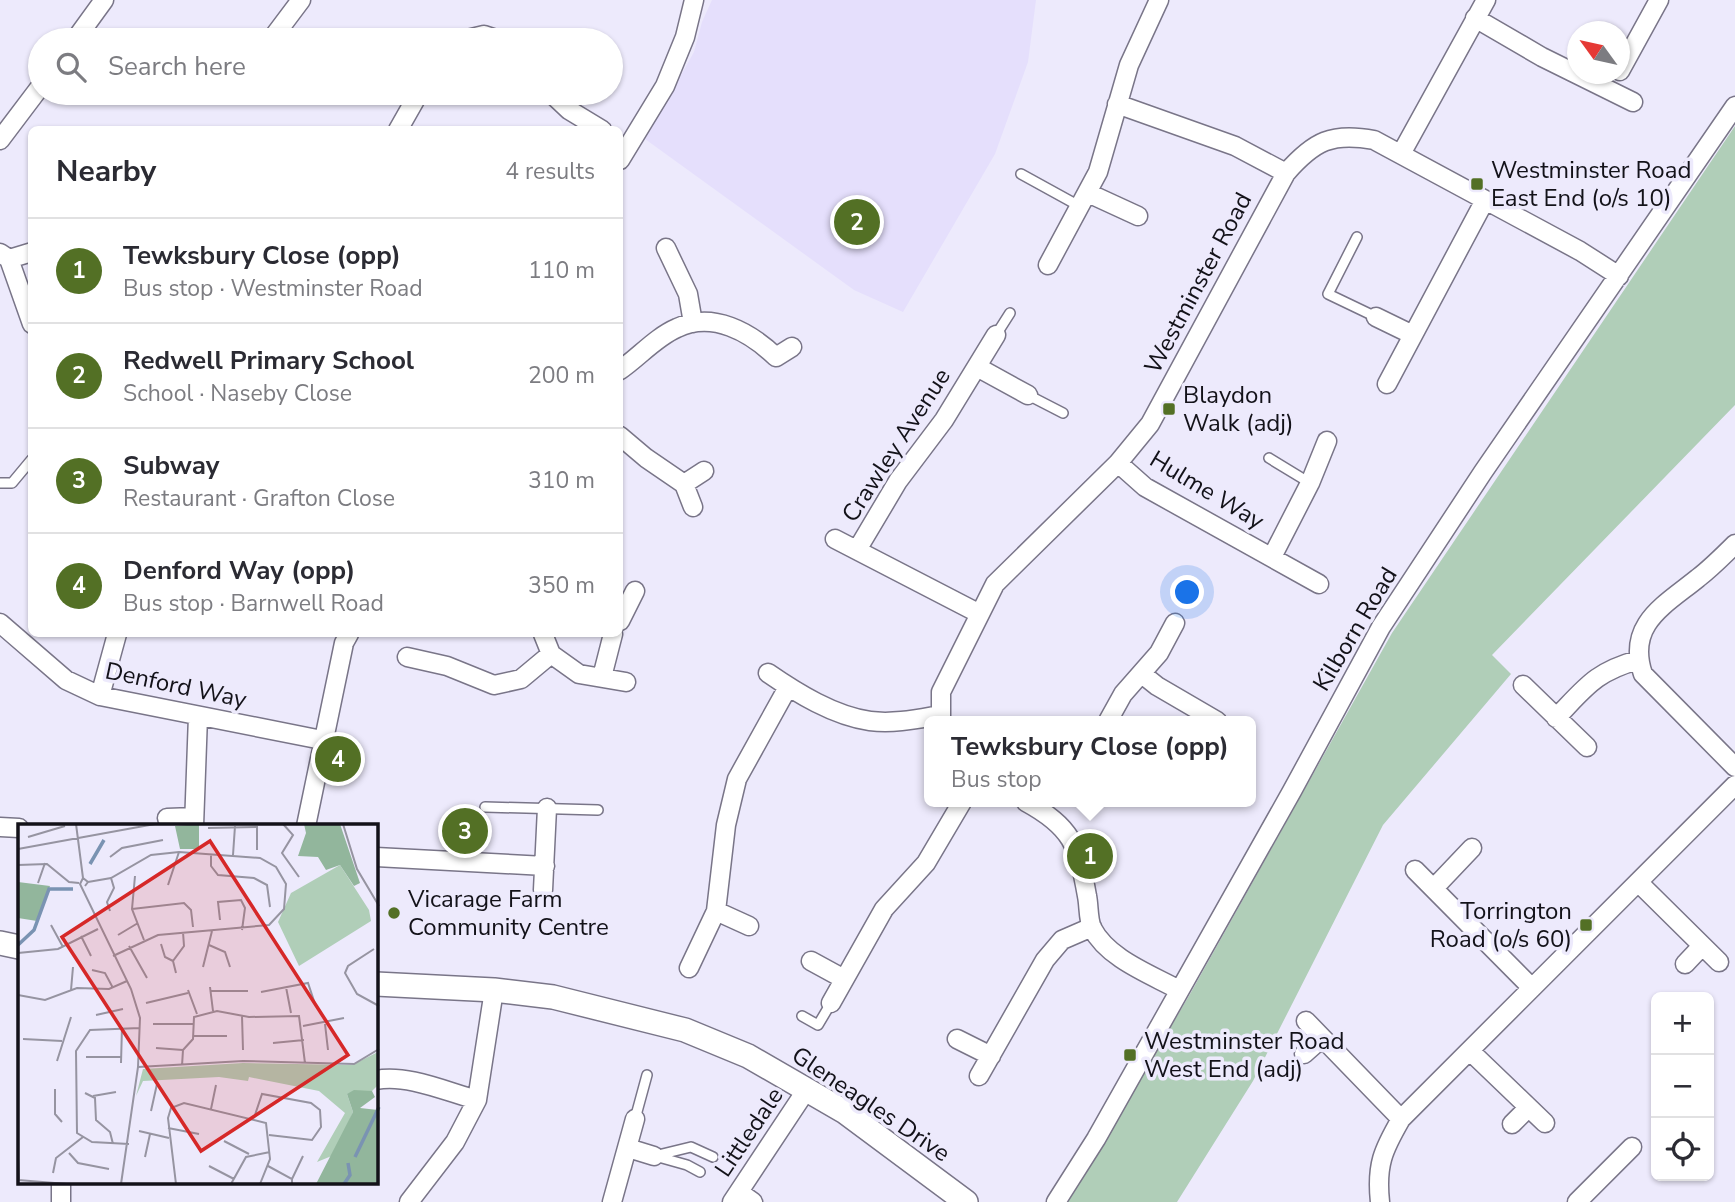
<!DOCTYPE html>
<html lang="en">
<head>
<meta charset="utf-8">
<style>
  :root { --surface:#fff; --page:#f2f2f3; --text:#2b2b33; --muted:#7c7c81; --line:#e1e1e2; --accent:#537025 }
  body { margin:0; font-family:"Nunito Sans",sans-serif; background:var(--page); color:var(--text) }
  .controls { position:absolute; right:21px; bottom:21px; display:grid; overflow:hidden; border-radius:10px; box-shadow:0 2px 5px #0004 }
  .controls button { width:63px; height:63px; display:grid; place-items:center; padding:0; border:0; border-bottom:2px solid var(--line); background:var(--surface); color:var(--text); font:35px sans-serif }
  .compass { position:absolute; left:1567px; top:21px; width:63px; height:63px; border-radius:50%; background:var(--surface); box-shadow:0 2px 5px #0004; rotate:303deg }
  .you { position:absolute; left:1188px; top:593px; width:24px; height:24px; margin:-18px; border:5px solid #fff; border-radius:50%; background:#1a73e8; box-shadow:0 0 0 10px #1a73e833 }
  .badge { display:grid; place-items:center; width:46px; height:46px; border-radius:50%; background:var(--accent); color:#fff; font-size:23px; font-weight:700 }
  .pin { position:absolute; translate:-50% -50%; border:4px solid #fff; box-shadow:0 2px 7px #0006 }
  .popup { position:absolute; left:924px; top:716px; width:332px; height:91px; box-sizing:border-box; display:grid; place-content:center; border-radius:10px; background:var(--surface); filter:drop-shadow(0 2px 5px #0005); font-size:23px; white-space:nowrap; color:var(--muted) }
  .popup b { font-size:26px; color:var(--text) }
  .popup::after { content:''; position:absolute; left:50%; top:100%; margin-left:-14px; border:14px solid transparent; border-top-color:var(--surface) }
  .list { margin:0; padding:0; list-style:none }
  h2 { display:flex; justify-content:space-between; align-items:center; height:91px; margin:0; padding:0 28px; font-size:30px }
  h2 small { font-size:23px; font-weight:400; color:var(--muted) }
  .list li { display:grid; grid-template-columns:46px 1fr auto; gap:21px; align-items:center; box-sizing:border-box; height:105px; padding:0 28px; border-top:2px solid var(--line) }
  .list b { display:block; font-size:26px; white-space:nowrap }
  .list p { margin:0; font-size:23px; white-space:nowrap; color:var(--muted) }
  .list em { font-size:23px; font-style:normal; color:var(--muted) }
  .icon { flex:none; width:38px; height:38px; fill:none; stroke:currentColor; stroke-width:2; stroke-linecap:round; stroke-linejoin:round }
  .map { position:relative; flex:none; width:1735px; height:1202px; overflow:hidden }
  .search { position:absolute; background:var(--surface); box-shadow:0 2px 5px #0004; left:28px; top:28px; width:595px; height:77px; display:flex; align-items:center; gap:18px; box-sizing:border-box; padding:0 24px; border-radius:38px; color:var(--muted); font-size:26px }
  .panel { position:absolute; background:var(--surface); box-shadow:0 2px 5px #0004; left:28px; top:126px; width:595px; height:511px; border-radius:10px }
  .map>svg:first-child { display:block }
</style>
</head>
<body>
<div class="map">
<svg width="1735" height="1202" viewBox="0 0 1735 1202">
  <rect width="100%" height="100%" fill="#edeafc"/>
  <path fill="#e5dffc" d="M712 0H1036L1028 62 995 154 903 312 854 290 645 139 694 52 702 22Z"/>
  <path fill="#b0ceb8" d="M1735 126V405L1492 655 1511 674 1383 825 1253 1081 1177 1202H1067L1190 994 1392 633Z"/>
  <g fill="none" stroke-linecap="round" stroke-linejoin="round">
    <defs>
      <path id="service" d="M1021 174 1081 207
        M1357 237 1328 294 1376 317
        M996 335 1010 313
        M1028 395 1063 413
        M1269 458 1310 483
        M0 483H12L32 459
        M485 807 598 810
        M802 1016 818 1025 831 1003
        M635 1119 647 1075
        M654 1156 691 1147 713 1157
        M655 1156 687 1165 700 1172"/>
      <path id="minor" d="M1475 18 1542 57 1633 102
        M75 40 104 0
        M271 40 301 0
        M463 40 484 35 499 40
        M1620 71 1659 0
        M551 93 569 110 602 130
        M1117 104 1235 146 1286 173
        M398 130 419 93
        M0 140 40 87
        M1401 154 1486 0
        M620 160 665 86 685 37 694 0
        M1088 193 1138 216
        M666 248 688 294 693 323
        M0 253 9 259 32 324
        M9 259 32 252
        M1048 265 1098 172 1129 65 1159 0
        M1376 317 1413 335
        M977 367 1028 395
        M620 370C639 357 656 337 677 328 713 311 750 332 776 357L792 347
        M1387 384 1485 200
        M620 436 646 458 684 484 693 507
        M1118 463 1145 487 1319 584
        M684 484 704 471
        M835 539 980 614
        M1735 544C1723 556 1711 568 1698 578 1665 605 1626 624 1643 674L1735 767
        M857 550 898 481 944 420 996 335
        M1272 557 1310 483 1327 441
        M620 621 635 591
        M0 623 66 680 100 696 322 740
        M543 634 551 654 579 674 626 682
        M407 657 447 666 494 685 521 679 551 654
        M768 673C797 693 834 716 870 721 894 724 917 719 940 715
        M1142 674 1157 686 1217 721
        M602 677 613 634
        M1523 685 1587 747
        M100 696 117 634
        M1556 718C1586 687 1595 672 1638 660
        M941 721V692L995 584 1118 463 1150 424 1286 173C1314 141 1332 132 1374 140L1580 251 1619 276
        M1108 721 1123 694 1159 653 1175 623
        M1026 802C1072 827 1078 845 1087 896 1089 905 1088 919 1092 928 1108 959 1150 974 1179 990
        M167 818 194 817
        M194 826 198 716
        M306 826 344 643 349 634
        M0 827 19 828
        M376 857 545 866
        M1415 870 1532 988
        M1638 882 1719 962
        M1434 888 1472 848
        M543 890 547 808
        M716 911 749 926
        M811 961 844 979
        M1685 964 1702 946
        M689 968 716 911 726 825 737 779 788 687
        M831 1003 884 909 926 863 962 802
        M1306 1021 1401 1119
        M957 1039 991 1056
        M1470 1051 1545 1123
        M1304 1054 1322 1038
        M979 1076 1045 960 1062 940 1092 927
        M376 1080C408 1074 447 1092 477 1100
        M1512 1124 1528 1108
        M628 1148 654 1156
        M739 1192 753 1202
        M61 1202V1183
        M409 1202 455 1142 477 1100 494 990
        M612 1202 635 1119
        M732 1202 807 1089
        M1056 1202 1096 1139 1292 791 1381 627 1483 472 1735 106
        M1380 1202C1376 1165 1383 1150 1401 1119L1735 785
        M1577 1202 1632 1147"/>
      <path id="tertiary" d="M0 943 19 947
        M376 984 494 990 553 997 685 1030 748 1056 845 1112 966 1202"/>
    </defs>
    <use href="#service" stroke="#797588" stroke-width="12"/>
    <use href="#minor" stroke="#797588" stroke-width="21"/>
    <use href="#tertiary" stroke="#797588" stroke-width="26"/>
    <use href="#service" stroke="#fff" stroke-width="9"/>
    <use href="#minor" stroke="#fff" stroke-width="18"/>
    <use href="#tertiary" stroke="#fff" stroke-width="23"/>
  </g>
  <g fill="#537025" stroke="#edeafc" stroke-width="2.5">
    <rect x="1470" y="177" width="14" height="14" rx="3.5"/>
    <rect x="1162" y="402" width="14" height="14" rx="3.5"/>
    <circle cx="394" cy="913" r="7"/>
    <rect x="1579" y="918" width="14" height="14" rx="3.5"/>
    <rect x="1123" y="1048" width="14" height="14" rx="3.5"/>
  </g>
  <g text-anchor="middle" stroke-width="7" stroke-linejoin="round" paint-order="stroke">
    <g font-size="24" fill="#131219" stroke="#edeafc" text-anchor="start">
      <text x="1491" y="178">Westminster Road<tspan x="1491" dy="28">East End (o/s 10)</tspan></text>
      <text x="1183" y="403">Blaydon<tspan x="1183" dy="28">Walk (adj)</tspan></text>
      <text x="408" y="907">Vicarage Farm<tspan x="408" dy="28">Community Centre</tspan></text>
      <text x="1572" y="919" text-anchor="end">Torrington<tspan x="1572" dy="28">Road (o/s 60)</tspan></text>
      <text x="1144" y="1049">Westminster Road<tspan x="1144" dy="28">West End (adj)</tspan></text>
    </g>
    <g font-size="24" fill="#131219" stroke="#edeafc">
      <text transform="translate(1198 283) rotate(-62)" y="8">Westminster Road</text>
      <text transform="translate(896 445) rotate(-57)" y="8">Crawley Avenue</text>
      <text transform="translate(1207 490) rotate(31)" y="8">Hulme Way</text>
      <text transform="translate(1355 629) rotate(-59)" y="8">Kilborn Road</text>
      <text transform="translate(176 685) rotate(12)" y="8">Denford Way</text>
      <text transform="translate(871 1104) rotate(34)" y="8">Gleneagles Drive</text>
      <text transform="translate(749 1132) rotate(-56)" y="8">Littledale</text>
    </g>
  </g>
  <g transform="translate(18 824)">
    <rect width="360" height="360" fill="#edeafc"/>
    <path d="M322 41 351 86 353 97 281 142 260 98 273 69ZM360 228 359 262 354 267 329 270 335 288 316 331 299 338 327 289 301 267 231 253 230 257 201 253 125 257 118 272 125 245 225 239 334 241Z" fill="#b0ceb8"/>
    <path d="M181 0V25H162L157 2ZM286 0H322L342 59 336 62 322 41 308 46 300 33 280 32 288 9ZM0 58 32 62 19 97 0 94ZM336 266 354 267 357 273 342 284 360 286V360H298L335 288 329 270Z" fill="#92b69c"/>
    <path fill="none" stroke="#7a93b2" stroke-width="3.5" d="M72 40 86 16M0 121 16 106 31 65H55M337 333 361 283M326 360 332 351 330 339"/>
    <path fill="none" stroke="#9694a1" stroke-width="2" d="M58 0 65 54M265 0 275 11 264 29 281 53M325 0 339 45 361 82M239 2V26M190 4 239 3M10 13 47 2M0 25 137 0M193 30V42L200 51 236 54 249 61 252 83M215 31 217 2M92 33 104 24 145 16M0 41 29 40 51 58 61 59M117 52 114 85 126 116M70 58 93 54 133 31 161 28 242 34 258 43 268 60 266 85 251 101 140 111 95 132M20 59 27 39M150 61 161 28M67 62 70 58 65 54 62 60 113 165 122 194 120 243 103 360M114 85 166 79 173 86 175 103M92 87 89 78 96 64 93 54M202 96 200 78 223 76 227 84 224 106M33 101 45 123M100 111 120 99M63 112 73 132M143 120 147 133 155 137M191 121 207 128 212 143M111 122 129 154M356 125 330 142 327 149 339 170 361 182M0 129 40 125 80 105M185 143 194 107M74 146 87 149 95 164M158 149 155 137 166 122 165 108M192 163 195 187M268 163 273 189M53 166 55 143M170 166 179 190M193 167H230M243 168 290 159 297 180M0 171 27 176 59 164 91 165 109 157M128 179 170 169M78 191 105 185M224 192 225 226M135 200H175M307 200 310 226M285 202 326 194M175 212H209M5 215 44 217M255 219 286 216M138 224 165 226M68 233H103M39 237 53 193M103 239 104 203M164 242 165 226 175 215 176 193 199 187 231 193 281 192 287 239M120 243 225 237 336 240 361 225M37 265V290L44 298M67 269 77 274 78 296 92 308 95 320M75 272 98 268M193 285 198 261M133 287 139 260M236 294 244 270 293 279 302 286 303 303 294 316 251 311M150 304 181 310M121 307 151 314M206 317 231 330M111 320 74 318 59 309 58 227 72 206 122 204M51 329 60 339 91 345M127 333 132 310M0 334 1 356M191 342 216 355M250 342 274 355V360M35 349 38 334 65 313M274 355 285 332M0 356 49 360M158 360 150 294 153 284 166 279 248 299 252 335 242 360M213 360 228 333 252 328"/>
    <path fill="#d62828" fill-opacity="0.15" stroke="#d62828" stroke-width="3.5" d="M192 17 330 231 183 327 44 113Z"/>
    <rect width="360" height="360" fill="none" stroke="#131219" stroke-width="3.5"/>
  </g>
</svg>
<div class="controls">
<button>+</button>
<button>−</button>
<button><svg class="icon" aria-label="locate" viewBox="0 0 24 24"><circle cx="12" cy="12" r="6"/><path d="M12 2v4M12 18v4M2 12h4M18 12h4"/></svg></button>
</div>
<svg class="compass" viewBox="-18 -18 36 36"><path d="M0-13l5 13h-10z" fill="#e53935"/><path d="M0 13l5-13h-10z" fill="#7c7c81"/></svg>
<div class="you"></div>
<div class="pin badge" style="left:1090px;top:856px">1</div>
<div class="popup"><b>Tewksbury Close (opp)</b>Bus stop</div>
<div class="pin badge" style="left:857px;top:222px">2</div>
<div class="pin badge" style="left:465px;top:831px">3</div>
<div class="pin badge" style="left:338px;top:759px">4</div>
<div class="search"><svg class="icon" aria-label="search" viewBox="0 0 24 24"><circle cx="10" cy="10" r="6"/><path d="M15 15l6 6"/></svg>Search here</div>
<section class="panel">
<h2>Nearby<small>4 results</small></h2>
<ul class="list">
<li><span class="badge">1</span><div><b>Tewksbury Close (opp)</b><p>Bus stop · Westminster Road</p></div><em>110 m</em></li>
<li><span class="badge">2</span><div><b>Redwell Primary School</b><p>School · Naseby Close</p></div><em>200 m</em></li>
<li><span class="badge">3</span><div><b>Subway</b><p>Restaurant · Grafton Close</p></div><em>310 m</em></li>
<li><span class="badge">4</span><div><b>Denford Way (opp)</b><p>Bus stop · Barnwell Road</p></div><em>350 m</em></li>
</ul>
</section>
</div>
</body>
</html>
